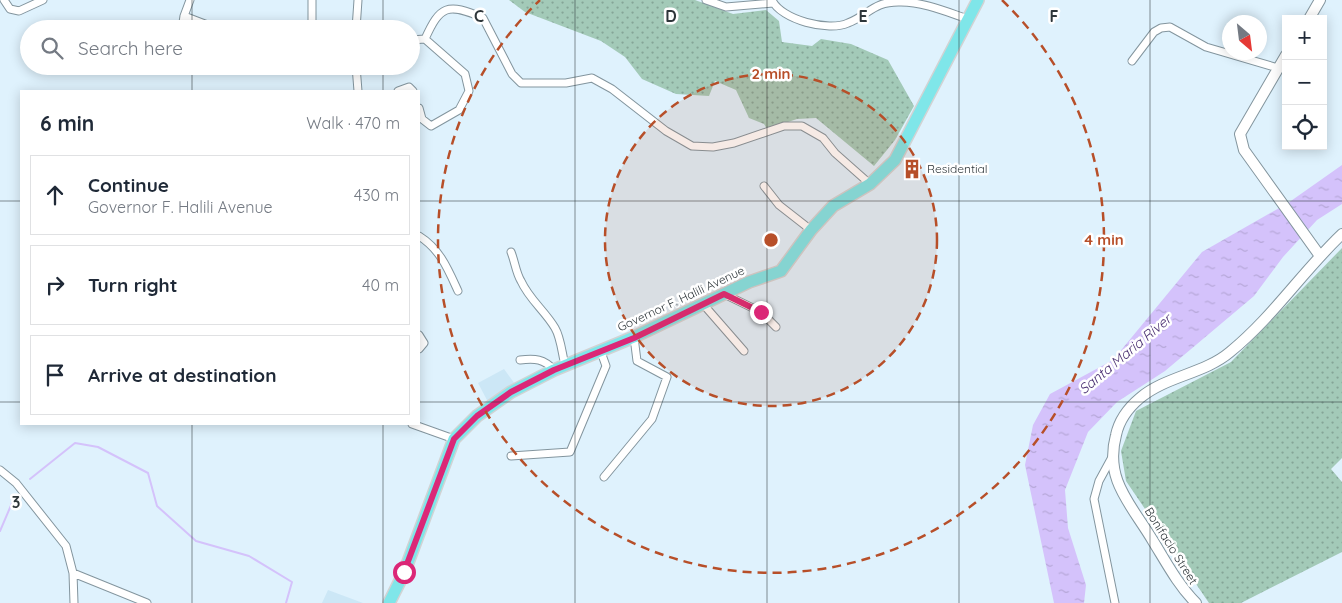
<!DOCTYPE html>
<html lang="en">
<head>
<meta charset="utf-8">
<style>
  :root { --surface:#fff; --page:#f2f2f3; --text:#1f2937; --muted:#747a83; --line:#e0e1e3 }
  body { margin:0; font-family:Quicksand,sans-serif; background:var(--page); color:var(--text) }
  .controls { position:absolute; right:15px; top:15px; display:grid; overflow:hidden; border-radius:0px; box-shadow:0 2px 12px #0003 }
  .controls button { width:45px; height:45px; display:grid; place-items:center; padding:0; border:0; border-bottom:1px solid var(--line); background:var(--surface); color:var(--text); font:25px sans-serif }
  .compass { position:absolute; left:1222px; top:15px; width:45px; height:45px; border-radius:50%; background:var(--surface); box-shadow:0 2px 12px #0003; rotate:152deg }
  .stop { position:absolute; width:15px; height:15px; margin:-11px; border:4px solid #db2777; border-radius:50%; background:#fff }
  .stop.end { background:#db2777; border-color:#fff; box-shadow:0 1px 5px #0008 }
  .list { margin:0; padding:0; list-style:none }
  h2 { display:flex; justify-content:space-between; align-items:center; height:65px; margin:0; padding:0 20px; font-size:21px }
  h2 small { font-size:16px; font-weight:400; color:var(--muted) }
  .list li { display:grid; grid-template-columns:32px 1fr auto; gap:15px; align-items:center; box-sizing:border-box; height:80px; margin:0 10px 10px; padding:0 10px; border:1px solid var(--line); border-radius:0px }
  .list b { display:block; font-size:19px; white-space:nowrap }
  .list p { margin:0; font-size:16px; white-space:nowrap; color:var(--muted) }
  .list em { font-size:16px; font-style:normal; color:var(--muted) }
  .icon { flex:none; width:28px; height:28px; fill:none; stroke:currentColor; stroke-width:2; stroke-linecap:round; stroke-linejoin:round }
  .map { position:relative; flex:none; width:1342px; height:603px; overflow:hidden }
  .search { position:absolute; background:var(--surface); box-shadow:0 2px 12px #0003; left:20px; top:20px; width:400px; height:55px; display:flex; align-items:center; gap:12px; box-sizing:border-box; padding:0 18px; border-radius:28px; color:var(--muted); font-size:19px }
  .panel { position:absolute; background:var(--surface); box-shadow:0 2px 12px #0003; left:20px; top:90px; width:400px; height:335px; border-radius:0px }
  .map>svg:first-child { display:block }
</style>
</head>
<body>
<div class="map">
<svg width="1342" height="603" viewBox="0 0 1342 603">
  <defs>
    <pattern id="grass-dots" width="8" height="8" patternUnits="userSpaceOnUse" patternTransform="scale(1.25)"><rect width="8" height="8" fill="#a3cab8"/><path d="M2 2h.1M6 6h.1" fill="none" stroke="#85a597" stroke-width="1.8" stroke-linecap="round"/></pattern>
    <pattern id="water-ripples" width="26" height="14" patternUnits="userSpaceOnUse" patternTransform="scale(1.25)"><rect width="26" height="14" fill="#d4c2fb"/><path d="M2 4q2-2 4 0t4 0M15 11q2-2 4 0t4 0" fill="none" stroke="#b6a7d8"/></pattern>
  </defs>
  <rect width="100%" height="100%" fill="#dff2fd"/>
  <path fill="#cce7f6" d="M504 369 515 384 488 402 478 383Z
    M328 590 363 603H322Z"/>
  <path fill="url(#grass-dots)" d="M509 0H695L733 14 766 10 779 21 782 42 812 46 821 39 851 44 888 60 914 106 895 140 874 166 816 118 797 119 767 129 764 124 749 118 736 90 715 81 709 96 676 94 642 79 625 57 601 41 525 12Z
    M1342 248V458L1331 469 1342 482V552L1241 603H1209L1126 481 1121 451 1136 411 1231 362Z"/>
  <path fill="url(#water-ripples)" d="M1342 165V204L1317 220 1283 257 1254 296 1165 371 1117 402 1088 432 1065 490 1068 528 1086 585 1084 603H1054L1025 465 1033 425 1050 394 1113 360 1202 252 1288 203Z"/>
  <g fill="none" stroke-linecap="round" stroke-linejoin="round">
    <path stroke="#d4c2fb" stroke-width="2" d="M30 479 75 443 98 447 148 473 157 506 196 541 249 556 292 582 286 603
      M0 531 15 496"/>
    <defs>
      <path id="street" d="M4 0 10 9 19 11 43 0
        M190 0 184 16 218 29
        M312 0V27L356 29
        M706 0 726 7 773 3
        M772 0C781 20 829 32 848 23 869 15 873 1 901 2 923 2 947 12 968 19
        M182 29 184 16
        M356 29 358 0
        M411 40 425 39
        M1132 61 1154 32 1161 28 1170 27 1206 47 1278 68
        M356 66 358 91
        M398 91 409 87 413 91
        M419 108 422 119 431 126 459 110 469 91 465 74 425 39C440 6 447 2 483 18L512 74 521 83H566L592 78 612 89 666 131 692 146 713 147 734 143 784 126H802L823 138 835 153 870 184
        M764 186 779 205 811 230
        M419 236C440 249 448 269 458 291
        M511 252C515 262 516 273 521 281 529 299 545 311 555 328 561 338 562 354 565 365
        M724 294 761 312 776 327
        M703 304 744 351
        M419 335 424 343 419 349
        M520 360C535 358 544 359 554 370
        M412 424 454 439
        M511 456 570 452 606 366 601 352
        M1111 459 1099 481 1094 499 1115 603
        M0 470 16 483 66 546 73 573 74 603
        M604 477 652 419 667 377 637 361 634 337
        M73 573 147 603"/>
      <path id="secondary" d="M1309 19 1320 0
        M1286 55 1240 134 1244 150 1320 256
        M1196 603C1178 585 1166 562 1153 541 1131 504 1104 480 1116 435 1119 421 1128 408 1140 398 1166 376 1204 374 1230 352 1273 317 1302 272 1342 234"/>
      <path id="primary" d="M389 603 404 573 454 439 477 416 511 392 554 370 634 337 749 282 781 271 811 230 833 206 870 184 895 160 978 0"/>
    </defs>
    <use href="#street" stroke="#83959e" stroke-width="9"/>
    <use href="#secondary" stroke="#83959e" stroke-width="12"/>
    <use href="#primary" stroke="#d1d3d4" stroke-width="14"/>
    <use href="#street" stroke="#fff" stroke-width="7"/>
    <use href="#secondary" stroke="#fff" stroke-width="10"/>
    <use href="#primary" stroke="#7fe6e9" stroke-width="11"/>
  </g>
  <g fill="none" stroke-linecap="round" stroke-linejoin="round">
    <path stroke="#db2777" stroke-width="6" d="M404 572 454 439 477 416 511 392 554 370 634 338 724 294 761 312"/>
  </g>
  <path fill="none" stroke="#2e363a" stroke-width="1" stroke-opacity="0.55" d="M192 0V29M383 0V29M575 0V603M767 0V603M959 0V603M1150 0V603M192 66V91M383 66V91M0 201H21M419 201H1342M0 402H21M419 402H1342M192 424V603M383 424V603"/>
  <circle cx="771" cy="240" r="166" fill="#b74f29" fill-opacity=".12"/>
  <g fill="none" stroke="#b74f29" stroke-width="2.5" stroke-dasharray="9 6">
    <circle cx="771" cy="240" r="166"/>
    <path d="M1002 0A333 333 0 1 1 540 0"/>
  </g>
  <defs>
    <symbol id="building-bare" viewBox="-9 -9 18 18"><path d="M-4-6H4V6H1V3H-1V6H-4ZM-2.5-4.3h1.7v1.8h-1.7ZM.8-4.3h1.7v1.8H.8ZM-2.5-1h1.7V.8h-1.7ZM.8-1h1.7V.8H.8Z" fill="#b74f29" stroke="#fff" stroke-width="2.5" paint-order="stroke"/></symbol>
  </defs>
  <g fill-rule="evenodd">
    <use href="#building-bare" x="898" y="155" width="28" height="28"/>
  </g>
  <g text-anchor="middle" stroke-width="5" stroke-linejoin="round" paint-order="stroke">
    <g font-size="12" fill="#2e363a" stroke="#fff" text-anchor="start">
      <text x="927" y="173">Residential</text>
    </g>
    <g font-size="12" fill="#2e363a" stroke="#fff">
      <text transform="translate(681 299) rotate(-25)" y="4">Governor F. Halili Avenue</text>
      <text transform="translate(1171 546) rotate(58)" y="4">Bonifacio Street</text>
    </g>
    <g font-size="14" font-style="italic" fill="#492f71" stroke="#fff">
      <text transform="translate(1125 354) rotate(-40)" y="5">Santa Maria River</text>
    </g>
  </g>
  <g font-size="16" text-anchor="middle" font-weight="bold" fill="#2e363a" stroke="#fff" stroke-width="5" stroke-linejoin="round" paint-order="stroke">
    <text x="479" y="22">C</text>
    <text x="671" y="22">D</text>
    <text x="863" y="22">E</text>
    <text x="1054" y="22">F</text>
    <text x="16" y="508">3</text>
  </g>
  <circle cx="771" cy="240" r="8" fill="#b74f29" stroke="#fff" stroke-width="2.5"/>
  <g font-size="15" text-anchor="middle" font-weight="bold" fill="#b74f29" stroke="#fff" stroke-width="5" stroke-linejoin="round" paint-order="stroke">
    <text x="771" y="79">2 min</text>
    <text x="1104" y="245">4 min</text>
  </g>
</svg>
<div class="controls">
<button>+</button>
<button>−</button>
<button><svg class="icon" aria-label="locate" viewBox="0 0 24 24"><circle cx="12" cy="12" r="6"/><path d="M12 2v4M12 18v4M2 12h4M18 12h4"/></svg></button>
</div>
<svg class="compass" viewBox="-18 -18 36 36"><path d="M0-13l5 13h-10z" fill="#e53935"/><path d="M0 13l5-13h-10z" fill="#747a83"/></svg>
<div class="stop" style="left:404px;top:572px"></div>
<div class="stop end" style="left:761px;top:312px"></div>
<div class="search"><svg class="icon" aria-label="search" viewBox="0 0 24 24"><circle cx="10" cy="10" r="6"/><path d="M15 15l6 6"/></svg>Search here</div>
<section class="panel">
<h2>6 min<small>Walk · 470 m</small></h2>
<ul class="list">
<li><svg class="icon" aria-label="ahead" viewBox="0 0 24 24"><path d="M12 20V5M6 11l6-6 6 6"/></svg><div><b>Continue</b><p>Governor F. Halili Avenue</p></div><em>430 m</em></li>
<li><svg class="icon" aria-label="right" viewBox="0 0 24 24"><path d="M7 20v-9h11M14 6l5 5-5 5"/></svg><div><b>Turn right</b></div><em>40 m</em></li>
<li><svg class="icon" aria-label="arrive" viewBox="0 0 24 24"><path d="M6 21V4h12l-3 4 3 4H6"/></svg><div><b>Arrive at destination</b></div></li>
</ul>
</section>
</div>
</body>
</html>
